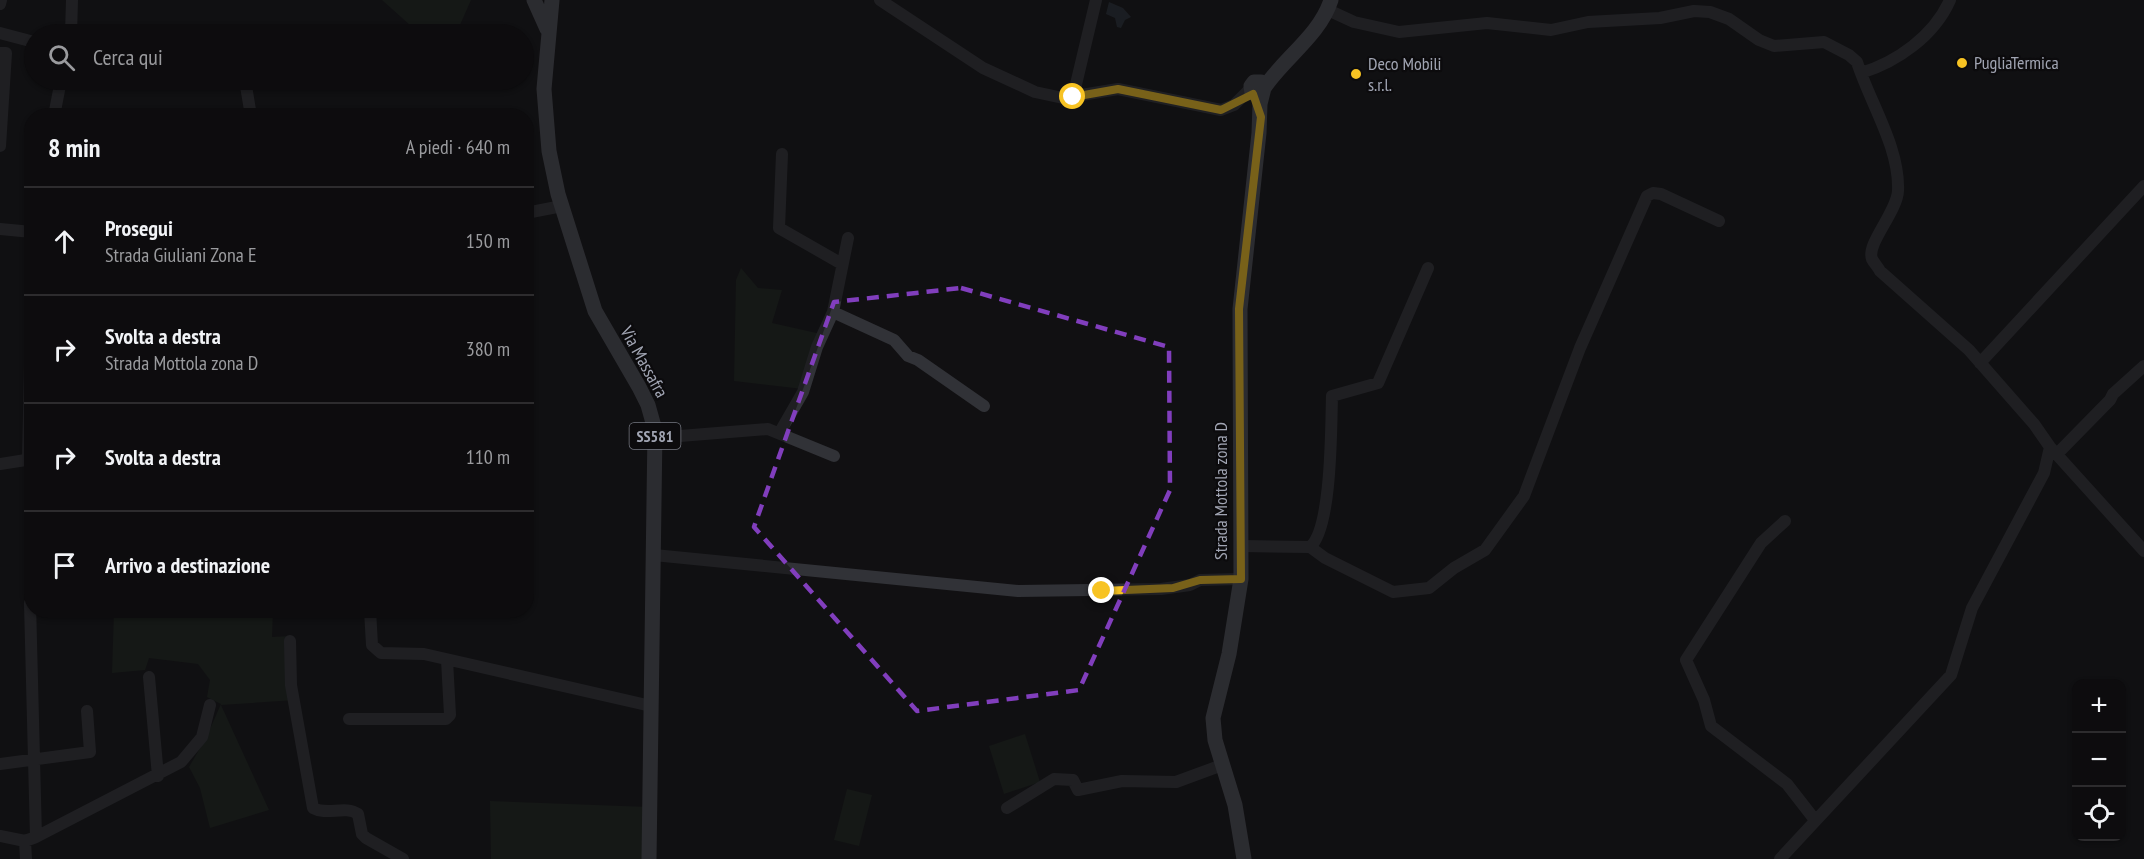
<!DOCTYPE html>
<html lang="it">
<head>
<meta charset="utf-8">
<style>
  :root { --surface:#0d0c0e; --page:#161517; --text:#f1f3f6; --muted:#9a9b9e; --line:#2d2c2e }
  body { margin:0; font-family:"PT Sans Narrow",sans-serif; background:var(--page); color:var(--text) }
  .controls { position:absolute; right:18px; bottom:18px; display:grid; overflow:hidden; border-radius:12px; box-shadow:0 2px 4px #0004 }
  .controls button { width:54px; height:54px; display:grid; place-items:center; padding:0; border:0; border-bottom:2px solid var(--line); background:var(--surface); color:var(--text); font:30px sans-serif }
  .stop { position:absolute; width:18px; height:18px; margin:-14px; border:4px solid #f7c323; border-radius:50%; background:#fff }
  .stop.end { background:#f7c323; border-color:#fff; box-shadow:0 2px 6px #0008 }
  .list { margin:0; padding:0; list-style:none }
  h2 { display:flex; justify-content:space-between; align-items:center; height:78px; margin:0; padding:0 24px; font-size:26px }
  h2 small { font-size:20px; font-weight:400; color:var(--muted) }
  .list li { display:grid; grid-template-columns:39px 1fr auto; gap:18px; align-items:center; box-sizing:border-box; height:108px; padding:0 24px; border-top:2px solid var(--line) }
  .list b { display:block; font-size:22px; white-space:nowrap }
  .list p { margin:0; font-size:20px; white-space:nowrap; color:var(--muted) }
  .list em { font-size:20px; font-style:normal; color:var(--muted) }
  .icon { flex:none; width:33px; height:33px; fill:none; stroke:currentColor; stroke-width:2; stroke-linecap:round; stroke-linejoin:round }
  .map { position:relative; flex:none; width:2144px; height:859px; overflow:hidden }
  .search { position:absolute; background:var(--surface); box-shadow:0 2px 4px #0004; left:24px; top:24px; width:510px; height:66px; display:flex; align-items:center; gap:15px; box-sizing:border-box; padding:0 21px; border-radius:33px; color:var(--muted); font-size:22px }
  .panel { position:absolute; background:var(--surface); box-shadow:0 2px 4px #0004; left:24px; top:108px; width:510px; height:510px; border-radius:24px }
  .map>svg:first-child { display:block }
</style>
</head>
<body>
<div class="map">
<svg width="2144" height="859" viewBox="0 0 2144 859">
  <rect width="100%" height="100%" fill="#111012"/>
  <path fill="#1b221c" d="M382 0H471L456 34H420Z
    M741 268 758 288 782 290 772 323 821 334 803 389 734 381 736 280Z
    M114 611H273L272 637 291 636 295 700 221 705 269 810 210 828 200 788 189 767 206 738 221 704 207 697 210 680 198 664 149 658 145 670 112 673Z
    M1025 734 1040 782 1004 794 989 746Z
    M847 789 872 795 859 846 834 840Z
    M490 801 649 807 647 859H491Z"/>
  <path fill="#272e36" d="M1109 2 1123 8 1131 17 1125 20 1121 28 1117 27 1115 18 1106 14Z"/>
  <g fill="none" stroke-linecap="round" stroke-linejoin="round">
    <path stroke="#313237" stroke-width="12" d="M880 0 983 68 1035 92 1063 98 1118 89 1221 110 1234 105 1251 88
      M0 4 1 0
      M1328 10 1354 22 1399 32 1487 23 1551 30 1588 22 1660 18 1694 11 1710 12 1729 19 1759 40 1774 46 1824 42 1849 55 1857 62C1870 103 1900 148 1898 191 1897 212 1866 244 1872 259 1874 263 1878 267 1880 271L1969 350 2034 424 2050 447 2144 551
      M0 33 34 42
      M71 34 72 0
      M0 53H6L0 146
      M1861 73C1897 62 1934 36 1950 0
      M245 80 251 116
      M1073 97 1096 0
      M54 116 61 80
      M782 154 779 228 842 264
      M526 213 562 206
      M0 229 32 232
      M833 312 894 340 908 356 918 360 984 406
      M1980 363 2144 186
      M780 432 803 392 817 347 833 312 848 238
      M655 438 768 429 834 456
      M2057 454 2110 400 2113 394 2144 366
      M28 460 32 269
      M0 464 32 459
      M1785 521 1761 543 1686 660 1704 700 1711 726 1787 784 1815 820
      M1242 546 1310 547 1325 558 1393 592 1429 588 1454 568 1485 550 1524 496 1580 348 1647 196 1653 193 1661 194 1719 221
      M1310 547C1332 529 1331 426 1332 396L1378 383 1428 268
      M654 555 1018 591 1161 589 1190 585 1200 580 1241 579
      M30 603 36 837
      M370 610 372 645 381 653 424 654 651 706
      M290 641 291 685 313 808C327 816 345 805 358 814L362 834 366 838 403 859
      M149 677 158 776
      M349 719H446L450 715 447 660
      M0 764 90 752 87 711
      M1007 808 1054 779 1073 780 1078 790 1122 781 1176 782 1222 765
      M0 836 25 841 36 837 181 762 202 737 210 705
      M25 841 26 859
      M1780 859 1951 675 1972 608 2044 473 2050 447"/>
    <path stroke="#4d4e56" stroke-width="15" d="M534 0 547 29
      M552 0 544 89 549 151 558 194 595 311 639 387 648 405 655 430 649 859
      M1264 88C1284 58 1320 35 1331 0
      M1244 859 1235 805 1215 740 1213 718 1229 654 1241 579 1240 309 1259 133 1260 104 1264 88 1261 82H1254L1251 86 1252 93 1261 94"/>
  </g>
  <g fill="none" stroke-linecap="round" stroke-linejoin="round">
    <path stroke="#f7c323" stroke-width="8" d="M1073 97 1118 89 1221 110 1253 94 1261 117 1239 309 1241 579 1200 580 1173 588 1102 591"/>
  </g>
  <path d="M0 0H2144V859H0ZM961 288 1169 347 1170 490 1079 690 917 711 754 527 834 302Z" fill="#111012" fill-opacity=".55" fill-rule="evenodd"/>
  <path fill="none" stroke="#813ebd" stroke-width="4.5" stroke-dasharray="12 8" stroke-linejoin="round" d="M961 288 1169 347 1170 490 1079 690 917 711 754 527 834 302Z"/>
  <g fill="#f7c323" stroke="#0c0b0d" stroke-width="2">
    <circle cx="1962" cy="63" r="6"/>
    <circle cx="1356" cy="74" r="6"/>
  </g>
  <g text-anchor="middle" stroke-width="4.5" stroke-linejoin="round" paint-order="stroke">
    <rect fill="#0c0b0d" stroke="#747781" stroke-width="1.5" x="629.5" y="423" width="51" height="26" rx="4.5"/>
    <g font-size="16" font-weight="bold" fill="#a1a5b3">
      <text x="655" y="442">SS581</text>
    </g>
    <g font-size="18" fill="#a1a5b3" stroke="#0c0b0d" text-anchor="start">
      <text x="1974" y="69">PugliaTermica</text>
      <text x="1368" y="70">Deco Mobili<tspan x="1368" dy="21">s.r.l.</tspan></text>
    </g>
    <g font-size="18" fill="#a1a5b3" stroke="#0c0b0d">
      <text transform="translate(644 362) rotate(61)" y="6">Via Massafra</text>
      <text transform="translate(1221 491) rotate(-90)" y="6">Strada Mottola zona D</text>
    </g>
  </g>
</svg>
<div class="controls">
<button>+</button>
<button>−</button>
<button><svg class="icon" aria-label="locate" viewBox="0 0 24 24"><circle cx="12" cy="12" r="6"/><path d="M12 2v4M12 18v4M2 12h4M18 12h4"/></svg></button>
</div>
<div class="stop" style="left:1073px;top:97px"></div>
<div class="stop end" style="left:1102px;top:591px"></div>
<div class="search"><svg class="icon" aria-label="search" viewBox="0 0 24 24"><circle cx="10" cy="10" r="6"/><path d="M15 15l6 6"/></svg>Cerca qui</div>
<section class="panel">
<h2>8 min<small>A piedi · 640 m</small></h2>
<ul class="list">
<li><svg class="icon" aria-label="ahead" viewBox="0 0 24 24"><path d="M12 20V5M6 11l6-6 6 6"/></svg><div><b>Prosegui</b><p>Strada Giuliani Zona E</p></div><em>150 m</em></li>
<li><svg class="icon" aria-label="right" viewBox="0 0 24 24"><path d="M7 20v-9h11M14 6l5 5-5 5"/></svg><div><b>Svolta a destra</b><p>Strada Mottola zona D</p></div><em>380 m</em></li>
<li><svg class="icon" aria-label="right" viewBox="0 0 24 24"><path d="M7 20v-9h11M14 6l5 5-5 5"/></svg><div><b>Svolta a destra</b></div><em>110 m</em></li>
<li><svg class="icon" aria-label="arrive" viewBox="0 0 24 24"><path d="M6 21V4h12l-3 4 3 4H6"/></svg><div><b>Arrivo a destinazione</b></div></li>
</ul>
</section>
</div>
</body>
</html>
